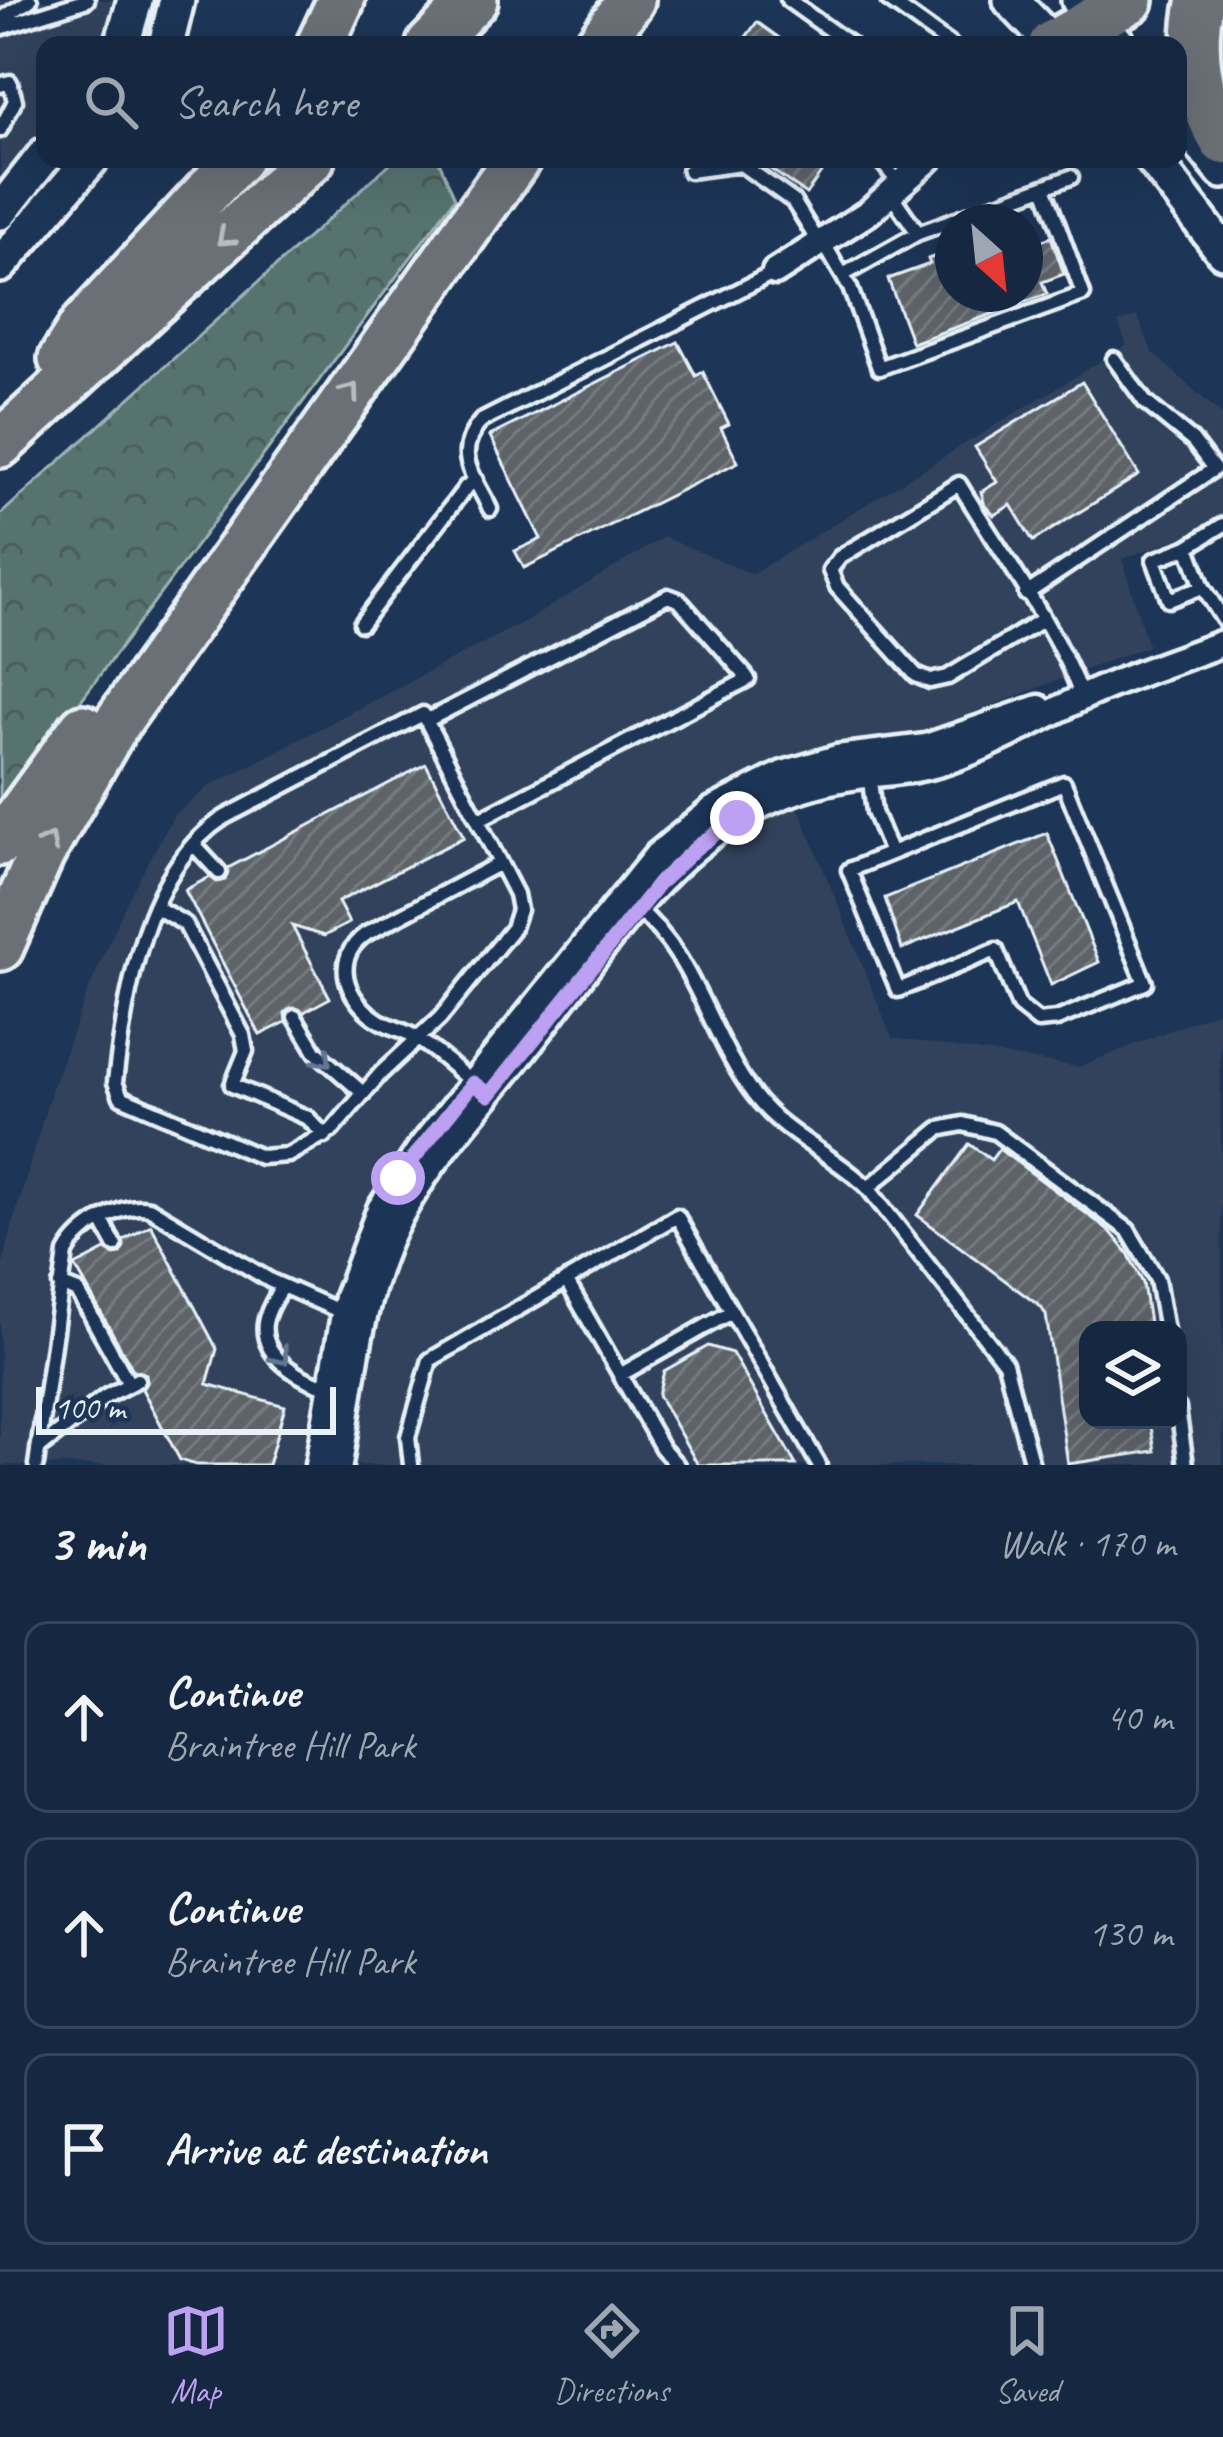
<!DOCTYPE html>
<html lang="en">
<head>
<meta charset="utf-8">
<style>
  :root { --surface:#162841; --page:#1f3048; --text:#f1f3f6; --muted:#9ea6b1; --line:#35445a; --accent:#bca0f2 }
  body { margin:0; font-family:Caveat,sans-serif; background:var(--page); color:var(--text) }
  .controls { position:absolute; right:36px; bottom:36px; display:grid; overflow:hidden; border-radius:24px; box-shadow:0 12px 48px #0002 }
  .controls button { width:108px; height:108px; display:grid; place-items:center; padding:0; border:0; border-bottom:3px solid var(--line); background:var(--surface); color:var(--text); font:60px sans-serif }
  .compass { position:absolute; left:935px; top:204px; width:108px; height:108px; border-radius:50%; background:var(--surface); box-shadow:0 12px 48px #0002; rotate:153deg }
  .scale { position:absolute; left:36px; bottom:30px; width:300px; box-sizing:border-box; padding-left:12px; border:6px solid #e8f1f8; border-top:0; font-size:33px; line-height:42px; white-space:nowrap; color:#e8f1f8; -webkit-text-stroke:9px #1d3557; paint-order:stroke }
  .stop { position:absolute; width:36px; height:36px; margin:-27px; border:9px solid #bca0f2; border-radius:50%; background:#fff }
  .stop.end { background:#bca0f2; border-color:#fff; box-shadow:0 3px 12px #0008 }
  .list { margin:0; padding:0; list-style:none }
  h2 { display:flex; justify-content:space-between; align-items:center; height:156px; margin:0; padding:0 48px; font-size:51px }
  h2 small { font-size:39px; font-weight:400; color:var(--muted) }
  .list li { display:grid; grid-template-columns:78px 1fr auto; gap:36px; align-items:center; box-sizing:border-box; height:192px; margin:0 24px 24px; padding:0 24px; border:3px solid var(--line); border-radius:24px }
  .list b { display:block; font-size:45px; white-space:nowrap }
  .list p { margin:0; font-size:39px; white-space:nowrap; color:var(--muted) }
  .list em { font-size:39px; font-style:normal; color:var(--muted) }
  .icon { flex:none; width:66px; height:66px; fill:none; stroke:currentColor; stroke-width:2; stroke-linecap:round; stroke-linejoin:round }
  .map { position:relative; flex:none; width:1223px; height:1465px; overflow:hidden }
  .search { position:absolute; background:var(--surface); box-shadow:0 12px 48px #0002; left:36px; right:36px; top:36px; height:132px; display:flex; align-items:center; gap:30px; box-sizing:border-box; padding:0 42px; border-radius:24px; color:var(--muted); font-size:45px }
  .sheet { height:804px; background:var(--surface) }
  nav { display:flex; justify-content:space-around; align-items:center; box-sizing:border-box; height:168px; border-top:3px solid var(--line); background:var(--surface); font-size:33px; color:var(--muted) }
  nav a { display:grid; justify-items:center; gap:6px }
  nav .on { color:var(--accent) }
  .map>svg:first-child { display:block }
</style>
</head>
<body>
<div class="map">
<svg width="1223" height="1465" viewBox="0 0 1223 1465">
  <defs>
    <pattern id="forest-crowns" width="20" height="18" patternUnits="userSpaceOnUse" patternTransform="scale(3)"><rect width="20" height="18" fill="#567370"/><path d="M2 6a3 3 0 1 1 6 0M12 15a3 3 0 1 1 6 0" fill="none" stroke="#4d5b5b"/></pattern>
    <pattern id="building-hatch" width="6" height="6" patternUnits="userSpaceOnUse" patternTransform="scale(3)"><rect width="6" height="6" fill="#5d6469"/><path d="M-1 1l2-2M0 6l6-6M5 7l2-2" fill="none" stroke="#747b7f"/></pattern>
  </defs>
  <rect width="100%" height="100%" fill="#1d3557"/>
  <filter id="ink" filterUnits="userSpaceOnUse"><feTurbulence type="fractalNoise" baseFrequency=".00833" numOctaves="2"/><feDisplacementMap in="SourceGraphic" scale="24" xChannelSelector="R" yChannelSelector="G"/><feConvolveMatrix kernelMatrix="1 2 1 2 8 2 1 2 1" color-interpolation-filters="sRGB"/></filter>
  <g filter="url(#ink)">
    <path fill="#30435c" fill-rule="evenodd" d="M0 0H120L106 45H45V129L0 191Z
      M1137 316 1153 353 1223 416V522L1122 559 1148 646 927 730 824 744 829 793 797 804 892 1038 1079 1067 1220 1010 1223 1465H0V1277L13 1223 51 1091 87 993 127 901 174 815 210 786 533 617 664 537 752 574 1127 345 1118 323ZM1088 1330H1178V1420H1088Z"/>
    <path fill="url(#forest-crowns)" stroke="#9fb2b4" stroke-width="3" d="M395 159H438L455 198 0 809V515Z"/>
    <path fill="url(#building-hatch)" stroke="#e8f1f8" stroke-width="3" d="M757 22 789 45H740Z
      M756 159H831L806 194Z
      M1051 237 1064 274 1042 282 1047 294 912 343 888 279 930 264 928 259 953 250V294H1025V247Z
      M678 342 696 376 703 372 729 424 721 428 738 462 524 568 515 551 541 539 490 436Z
      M1082 382 1139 475 1033 541 1011 505 994 515 985 506 981 492 997 482 975 447Z
      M426 764 464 837 338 902 349 923 324 936 292 926 330 998 304 1012 291 1008 285 1013 286 1022 260 1035 185 890 210 877 217 882 225 880 228 868Z
      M1047 833 1099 962 1051 985 1018 902 902 949 885 898Z
      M969 1144 991 1160 999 1149 1110 1231 1128 1253 1143 1283 1150 1330H1088V1420H1150L1155 1451 1068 1464 1046 1315 1041 1307 917 1215Z
      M151 1225 217 1349 207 1384 285 1406 268 1465H196L180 1460 142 1389 147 1382 146 1374 133 1370 75 1266 106 1250 114 1255 121 1254 124 1240Z
      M708 1346 732 1353 796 1465H698L658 1395 664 1371Z"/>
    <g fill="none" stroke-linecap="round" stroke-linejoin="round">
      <defs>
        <path id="lane" d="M788 0 851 45
          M888 0 951 45
          M0 20 30 0
          M0 28 87 0
          M0 85 10 82 15 101 0 130
          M879 159 900 184
          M689 171 741 164 793 201 819 243
          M891 194 918 233
          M823 242 850 288 879 368 1083 294 1044 187
          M843 275 918 233 1071 177
          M490 509C474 475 452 455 481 421L775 272
          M1188 547 1223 525
          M1203 587 1169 600 1154 560 1188 547 1203 587 1223 619
          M1026 594 1214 469 1193 441 1145 402 1114 359
          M1042 620 948 677 930 681 916 675 837 587 830 570 840 557 959 484C1001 553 1053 622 1082 697
          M361 624 466 487 476 480
          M423 714 516 894 519 910 513 928 440 1018 381 1073 332 1130 288 1155 261 1157 121 1097 115 1082C126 995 143 869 225 817Z
          M426 721 668 596 679 600 746 676 748 679 478 820
          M869 773 874 812 891 853
          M1064 783 1145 983 1057 1019 1038 1021 1019 1006 996 950 898 990 849 870Z
          M194 845 219 872
          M156 907 185 924 243 1035 246 1051 232 1085 308 1118 325 1136
          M636 908C696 956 709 1036 754 1095 785 1136 832 1153 868 1188
          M295 1017 316 1052 363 1093
          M474 1084C454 1068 435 1049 413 1036 402 1029 389 1027 378 1020 345 998 331 959 366 934L500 863
          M102 1221 115 1245
          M566 1280 662 1448 677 1465
          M60 1285 78 1292 129 1384
          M282 1286C276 1297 267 1310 265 1323 260 1358 304 1382 332 1388
          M620 1375 731 1312
          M1178 1408 1186 1465
          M38 1449 105 1397 137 1380
          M36 1465 66 1253C79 1228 121 1202 149 1208L271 1281 346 1314
          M411 1465 408 1437 430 1360 677 1216 819 1465
          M1032 1465 1005 1363 868 1188 939 1129 963 1124 995 1132 1128 1230 1157 1279 1166 1330"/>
        <path id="street" d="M775 272 869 212 929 159
          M318 1465 347 1297 380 1209 422 1146 657 855 712 810 783 774 837 758 926 747 1039 708
          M339 1465C351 1391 358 1313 387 1243 418 1171 476 1112 524 1051 590 968 652 866 746 813 781 794 819 781 858 776 888 772 918 771 947 761 994 745 1035 721 1079 699 1125 677 1175 661 1223 643"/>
        <path id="secondary" d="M1011 0 1054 45
          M1079 0 1119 45
          M122 45 135 0
          M166 45 177 0
          M1178 115 1223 171
          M1153 159 1223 251
          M0 212 45 155
          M0 265 91 159"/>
        <path id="highway" d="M1201 0C1190 47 1198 100 1223 141
          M1052 44 1130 0
          M320 45 341 0
          M430 45 474 0
          M598 45 631 0
          M62 359 83 326 238 159
          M0 444 311 159
          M0 842 83 728
          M0 947 41 854 114 727 517 159"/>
      </defs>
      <use href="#lane" stroke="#e8f1f8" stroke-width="21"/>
      <use href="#street" stroke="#e8f1f8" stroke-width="33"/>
      <use href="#secondary" stroke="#e8f1f8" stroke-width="42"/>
      <use href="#highway" stroke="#e8f1f8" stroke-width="54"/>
      <use href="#lane" stroke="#1d3557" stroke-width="12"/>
      <use href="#street" stroke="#1d3557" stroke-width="24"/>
      <use href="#secondary" stroke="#1d3557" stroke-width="33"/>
      <use href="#highway" stroke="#6a7074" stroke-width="45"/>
    </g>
    <defs><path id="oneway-chevron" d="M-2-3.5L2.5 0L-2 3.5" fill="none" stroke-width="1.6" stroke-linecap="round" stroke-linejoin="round" transform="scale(3)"/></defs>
    <g stroke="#b6bdc3">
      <use href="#oneway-chevron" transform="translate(225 238) rotate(138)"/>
      <use href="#oneway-chevron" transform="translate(351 391) rotate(-54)"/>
      <use href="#oneway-chevron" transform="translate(49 841) rotate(-63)"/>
    </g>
    <g stroke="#64778f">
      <use href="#oneway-chevron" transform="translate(324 1059) rotate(45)"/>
      <use href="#oneway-chevron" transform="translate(281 1357) rotate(50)"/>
    </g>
  </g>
  <g fill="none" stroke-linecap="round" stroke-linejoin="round" filter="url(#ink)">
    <path stroke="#bca0f2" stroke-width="15" d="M398 1178 473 1083 489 1095 660 882 697 847 737 818"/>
  </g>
</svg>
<div class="controls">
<button><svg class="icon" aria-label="layers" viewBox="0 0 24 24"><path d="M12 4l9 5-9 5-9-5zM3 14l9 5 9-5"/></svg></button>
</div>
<svg class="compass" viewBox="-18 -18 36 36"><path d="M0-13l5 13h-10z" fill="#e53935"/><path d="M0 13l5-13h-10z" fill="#9ea6b1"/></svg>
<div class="scale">100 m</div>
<div class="stop" style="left:398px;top:1178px"></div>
<div class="stop end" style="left:737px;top:818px"></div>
<div class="search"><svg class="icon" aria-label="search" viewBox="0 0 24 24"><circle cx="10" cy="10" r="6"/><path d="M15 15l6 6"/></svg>Search here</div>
</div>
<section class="sheet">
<h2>3 min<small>Walk · 170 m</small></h2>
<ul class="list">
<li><svg class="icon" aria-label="ahead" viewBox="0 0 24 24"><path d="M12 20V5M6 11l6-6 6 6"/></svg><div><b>Continue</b><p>Braintree Hill Park</p></div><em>40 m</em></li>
<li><svg class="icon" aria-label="ahead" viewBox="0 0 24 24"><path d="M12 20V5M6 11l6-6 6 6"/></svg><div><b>Continue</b><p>Braintree Hill Park</p></div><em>130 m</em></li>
<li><svg class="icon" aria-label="arrive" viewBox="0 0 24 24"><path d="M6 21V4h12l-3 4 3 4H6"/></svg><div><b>Arrive at destination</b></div></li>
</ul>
</section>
<nav>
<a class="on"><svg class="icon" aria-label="map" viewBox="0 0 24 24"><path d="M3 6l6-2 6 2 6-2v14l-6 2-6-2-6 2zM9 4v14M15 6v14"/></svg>Map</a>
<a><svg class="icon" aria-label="directions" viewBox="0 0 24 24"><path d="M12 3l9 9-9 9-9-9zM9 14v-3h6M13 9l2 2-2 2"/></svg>Directions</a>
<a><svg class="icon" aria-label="saved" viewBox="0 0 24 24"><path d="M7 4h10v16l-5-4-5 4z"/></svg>Saved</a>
</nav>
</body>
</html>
